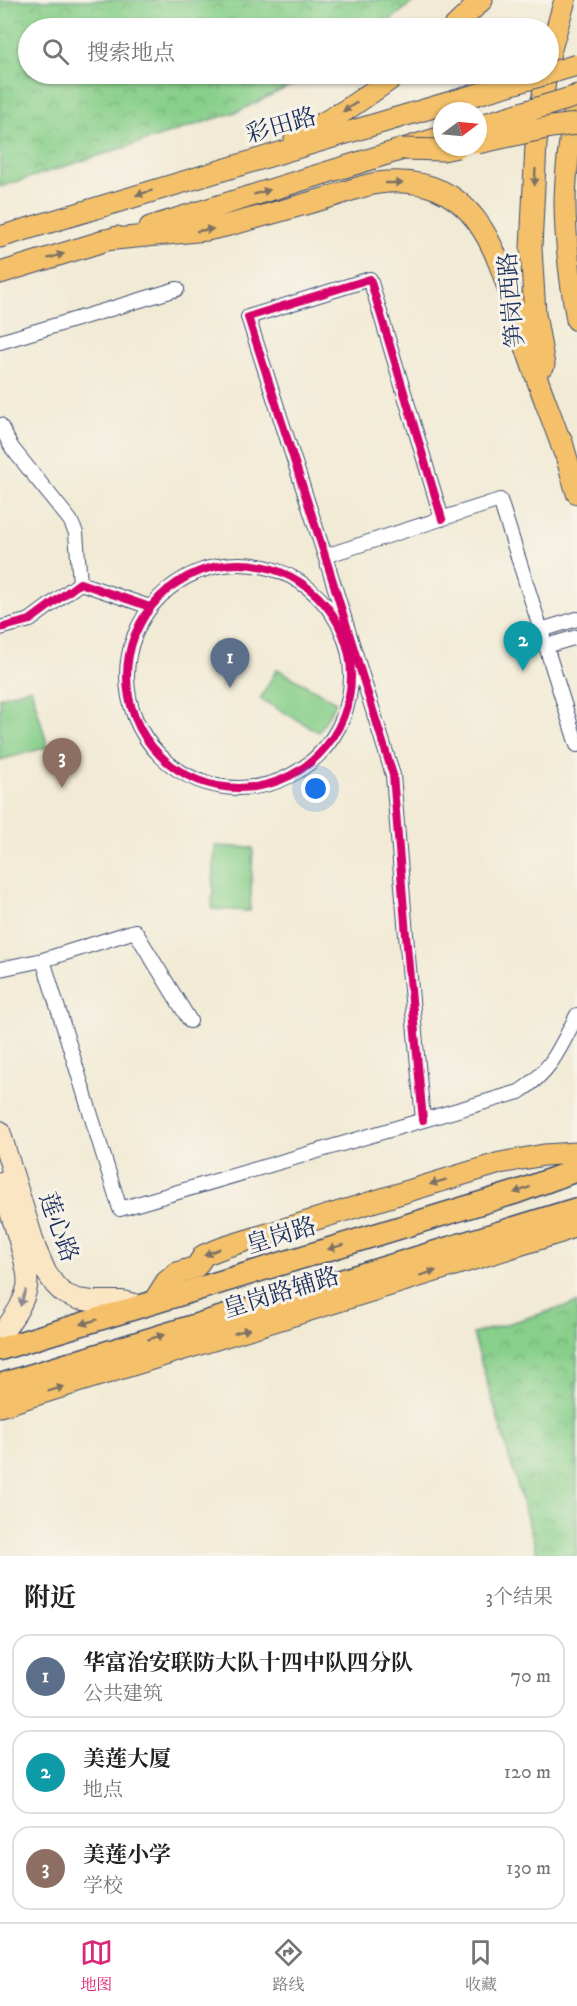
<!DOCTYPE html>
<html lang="zh">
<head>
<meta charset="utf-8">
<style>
  :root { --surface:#fff; --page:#f2f2f2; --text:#222; --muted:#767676; --line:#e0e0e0; --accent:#db2777 }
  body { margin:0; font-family:"IM FELL DW Pica","Noto Serif SC",serif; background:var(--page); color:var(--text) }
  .compass { position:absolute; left:433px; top:102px; width:54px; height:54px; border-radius:50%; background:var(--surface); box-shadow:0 2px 4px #0004; rotate:74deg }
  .you { position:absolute; left:316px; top:789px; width:21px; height:21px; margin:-15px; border:4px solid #fff; border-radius:50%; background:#1a73e8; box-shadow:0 0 0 9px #1a73e833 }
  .badge { display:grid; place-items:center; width:39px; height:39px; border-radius:50%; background:var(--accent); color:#fff; font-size:20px; font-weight:700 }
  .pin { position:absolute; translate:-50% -50px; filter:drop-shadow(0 2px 3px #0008) }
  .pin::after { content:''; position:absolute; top:32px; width:21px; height:18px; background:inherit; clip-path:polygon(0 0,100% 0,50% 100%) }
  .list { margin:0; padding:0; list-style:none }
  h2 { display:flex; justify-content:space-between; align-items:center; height:78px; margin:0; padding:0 24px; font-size:26px }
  h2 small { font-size:20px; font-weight:400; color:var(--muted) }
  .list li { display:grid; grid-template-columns:39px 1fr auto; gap:18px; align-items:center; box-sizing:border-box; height:84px; margin:0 12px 12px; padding:0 12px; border:2px solid var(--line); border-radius:18px }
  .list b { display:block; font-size:22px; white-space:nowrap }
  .list p { margin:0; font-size:20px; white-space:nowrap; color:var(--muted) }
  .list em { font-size:20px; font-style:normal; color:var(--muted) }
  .icon { flex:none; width:33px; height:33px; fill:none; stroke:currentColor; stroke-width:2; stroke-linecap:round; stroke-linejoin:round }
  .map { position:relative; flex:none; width:577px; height:1556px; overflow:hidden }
  .search { position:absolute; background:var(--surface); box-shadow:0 2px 4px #0004; left:18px; right:18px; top:18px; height:66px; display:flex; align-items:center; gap:15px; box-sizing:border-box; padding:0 21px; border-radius:33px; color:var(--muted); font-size:22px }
  .sheet { height:366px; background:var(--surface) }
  nav { display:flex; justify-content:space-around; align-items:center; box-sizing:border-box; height:84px; border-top:2px solid var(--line); background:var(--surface); font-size:16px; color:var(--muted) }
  nav a { display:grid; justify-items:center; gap:3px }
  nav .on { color:var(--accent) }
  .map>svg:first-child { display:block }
</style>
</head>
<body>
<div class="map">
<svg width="577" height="1556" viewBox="0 0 577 1556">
  <defs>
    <pattern id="park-crowns" width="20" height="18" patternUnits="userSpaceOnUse" patternTransform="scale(1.5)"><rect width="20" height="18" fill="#87cf8a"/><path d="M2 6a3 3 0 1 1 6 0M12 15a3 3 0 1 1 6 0" fill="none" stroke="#6ea874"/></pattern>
  </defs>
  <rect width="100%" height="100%" fill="#f7f3e8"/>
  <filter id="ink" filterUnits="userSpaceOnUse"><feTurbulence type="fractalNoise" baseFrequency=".0167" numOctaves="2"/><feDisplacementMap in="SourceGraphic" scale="12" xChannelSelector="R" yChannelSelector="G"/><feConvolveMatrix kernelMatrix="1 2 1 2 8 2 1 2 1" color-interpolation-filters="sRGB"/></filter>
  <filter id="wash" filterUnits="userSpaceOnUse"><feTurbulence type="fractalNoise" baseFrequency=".008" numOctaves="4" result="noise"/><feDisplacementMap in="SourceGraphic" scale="24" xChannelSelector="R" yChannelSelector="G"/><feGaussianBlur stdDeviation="1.35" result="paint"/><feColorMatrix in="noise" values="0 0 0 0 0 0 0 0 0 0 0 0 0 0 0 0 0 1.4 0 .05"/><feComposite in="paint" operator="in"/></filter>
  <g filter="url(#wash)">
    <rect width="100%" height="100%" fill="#f1ead4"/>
    <path fill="url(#park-crowns)" stroke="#517f74" stroke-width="1.5" d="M0 0H415L381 28H28V74H314L239 111 0 187Z
      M577 1303V1556H538L473 1334Z"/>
    <path fill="#87cf8a" stroke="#517f74" stroke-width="1.5" d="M277 669 336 702 319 732 260 699Z
      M31 688 48 747 0 760V697Z
      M215 846 253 848 250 911 212 909Z"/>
  </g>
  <g filter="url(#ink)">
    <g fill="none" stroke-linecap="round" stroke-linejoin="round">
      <defs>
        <path id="minor" d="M0 342 177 289
          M0 425 12 448 70 520 76 533 80 583
          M325 556 500 500 577 745
          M127 676a112 112 0 1 1 224 0a112 112 0 1 1-224 0Z
          M0 628 30 620 80 583 150 607
          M541 630 577 619
          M546 646 577 637
          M43 960 120 1209 519 1092C551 1072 560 1048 577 1015
          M0 969 43 960 135 931 190 1021
          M423 1120 406 935 393 775 325 556 248 317 370 279 442 519"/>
        <path id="secondary" d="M0 1131 36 1249 46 1272 55 1285 63 1293 77 1299 92 1301H122L142 1306
          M0 1182C7 1204 31 1268 27 1287 23 1307 10 1321 0 1337"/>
        <path id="primary" d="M453 28 482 0
          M548 59 565 0
          M577 95C571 130 566 165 565 200 565 241 570 280 577 320
          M295 139 346 110 398 74
          M150 227 442 137
          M0 237 393 119
          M105 240 207 230 225 226C260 217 295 207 330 197 346 192 363 185 378 183 484 170 500 264 524 341 536 379 551 415 564 452
          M0 273 117 237
          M544 365 535 314 531 248 536 144 546 74
          M561 439 577 493
          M154 1301 166 1282 177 1273 196 1267 204 1255 225 1247 500 1163 544 1155 577 1153
          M0 1406 561 1232 577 1225"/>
        <path id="trunk" d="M0 1349 517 1192 577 1170
          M0 1385 577 1209"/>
      </defs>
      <use href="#minor" stroke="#3b4b70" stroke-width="16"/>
      <use href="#secondary" stroke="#3b4b70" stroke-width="22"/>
      <use href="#primary" stroke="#3b4b70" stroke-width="23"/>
      <use href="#trunk" stroke="#3b4b70" stroke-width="25"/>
      <use href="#minor" stroke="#fff" stroke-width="14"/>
      <use href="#secondary" stroke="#fbe6c4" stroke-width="20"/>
      <use href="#primary" stroke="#f4c16b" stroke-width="21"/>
      <use href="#trunk" stroke="#f4c16b" stroke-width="22"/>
      <defs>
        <path id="primary-bridge" d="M393 119 577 65
          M478 126 577 96
          M478 143 551 127 577 124
          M401 149 443 150 457 147"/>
      </defs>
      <use href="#primary-bridge" stroke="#3b4b70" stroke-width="23" stroke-linecap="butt"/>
      <use href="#primary-bridge" stroke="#f4c16b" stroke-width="21"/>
      <defs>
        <path id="cycleway" d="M127 676a112 112 0 1 1 224 0a112 112 0 1 1-224 0Z
          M0 628 30 620 80 583 150 607
          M423 1120 406 935 393 775 325 556 248 317 370 279 442 519"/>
      </defs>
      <use href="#cycleway" stroke="#f7f3e8" stroke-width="11"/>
      <use href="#cycleway" stroke="#d6006c" stroke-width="8"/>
    </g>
    <defs><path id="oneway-solid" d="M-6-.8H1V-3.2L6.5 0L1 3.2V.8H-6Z" transform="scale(1.5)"/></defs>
    <g fill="#7d7164">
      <use href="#oneway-solid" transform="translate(350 107) rotate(147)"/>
      <use href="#oneway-solid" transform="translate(535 177) rotate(93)"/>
      <use href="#oneway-solid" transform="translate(394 183)"/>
      <use href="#oneway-solid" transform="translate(262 192) rotate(-17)"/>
      <use href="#oneway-solid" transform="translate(144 193) rotate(163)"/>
      <use href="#oneway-solid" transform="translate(205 230) rotate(-8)"/>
      <use href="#oneway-solid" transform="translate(56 256) rotate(-17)"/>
      <use href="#oneway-solid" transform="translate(438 1182) rotate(163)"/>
      <use href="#oneway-solid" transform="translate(522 1190) rotate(160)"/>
      <use href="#oneway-solid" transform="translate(336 1247) rotate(163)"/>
      <use href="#oneway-solid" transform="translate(212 1252) rotate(156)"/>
      <use href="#oneway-solid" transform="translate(428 1273) rotate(-17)"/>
      <use href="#oneway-solid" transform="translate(89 1322) rotate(163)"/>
      <use href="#oneway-solid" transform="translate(242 1331) rotate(-17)"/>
      <use href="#oneway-solid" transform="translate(156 1337) rotate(-17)"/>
      <use href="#oneway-solid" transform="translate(56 1389) rotate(-17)"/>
    </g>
    <use fill="#8b8a91" href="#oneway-solid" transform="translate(23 1298) rotate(109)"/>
  </g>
  <g text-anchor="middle" stroke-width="6" stroke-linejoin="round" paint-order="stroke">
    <g font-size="24" fill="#1b2f5e" stroke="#f7f3e8">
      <text transform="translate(281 125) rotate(-16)" y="8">彩田路</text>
      <text transform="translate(511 300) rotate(-95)" y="8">笋岗西路</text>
      <text transform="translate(59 1227) rotate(70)" y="8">莲心路</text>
      <text transform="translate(281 1235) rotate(-17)" y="8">皇岗路</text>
      <text transform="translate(281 1292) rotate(-17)" y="8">皇岗路辅路</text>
    </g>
  </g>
</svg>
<svg class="compass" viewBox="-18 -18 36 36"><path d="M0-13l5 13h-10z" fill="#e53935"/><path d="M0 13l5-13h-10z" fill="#767676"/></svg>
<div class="you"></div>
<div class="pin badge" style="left:230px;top:688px;background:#5c6f8a">1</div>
<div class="pin badge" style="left:523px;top:671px;background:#0f9aa8">2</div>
<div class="pin badge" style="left:62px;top:788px;background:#8d6e63">3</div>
<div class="search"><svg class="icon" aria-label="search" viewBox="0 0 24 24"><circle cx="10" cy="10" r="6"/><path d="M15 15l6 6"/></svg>搜索地点</div>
</div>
<section class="sheet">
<h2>附近<small>3个结果</small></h2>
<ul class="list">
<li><span class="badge" style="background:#5c6f8a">1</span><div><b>华富治安联防大队十四中队四分队</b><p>公共建筑</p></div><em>70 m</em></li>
<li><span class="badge" style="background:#0f9aa8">2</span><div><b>美莲大厦</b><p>地点</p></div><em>120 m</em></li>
<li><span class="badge" style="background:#8d6e63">3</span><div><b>美莲小学</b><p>学校</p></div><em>130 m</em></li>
</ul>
</section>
<nav>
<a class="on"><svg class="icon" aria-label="map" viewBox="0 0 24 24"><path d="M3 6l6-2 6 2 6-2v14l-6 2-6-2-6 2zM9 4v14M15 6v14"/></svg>地图</a>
<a><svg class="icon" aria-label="directions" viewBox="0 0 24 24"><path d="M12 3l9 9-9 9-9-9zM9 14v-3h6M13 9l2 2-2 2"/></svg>路线</a>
<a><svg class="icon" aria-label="saved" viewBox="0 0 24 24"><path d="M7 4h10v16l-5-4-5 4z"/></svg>收藏</a>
</nav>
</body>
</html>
